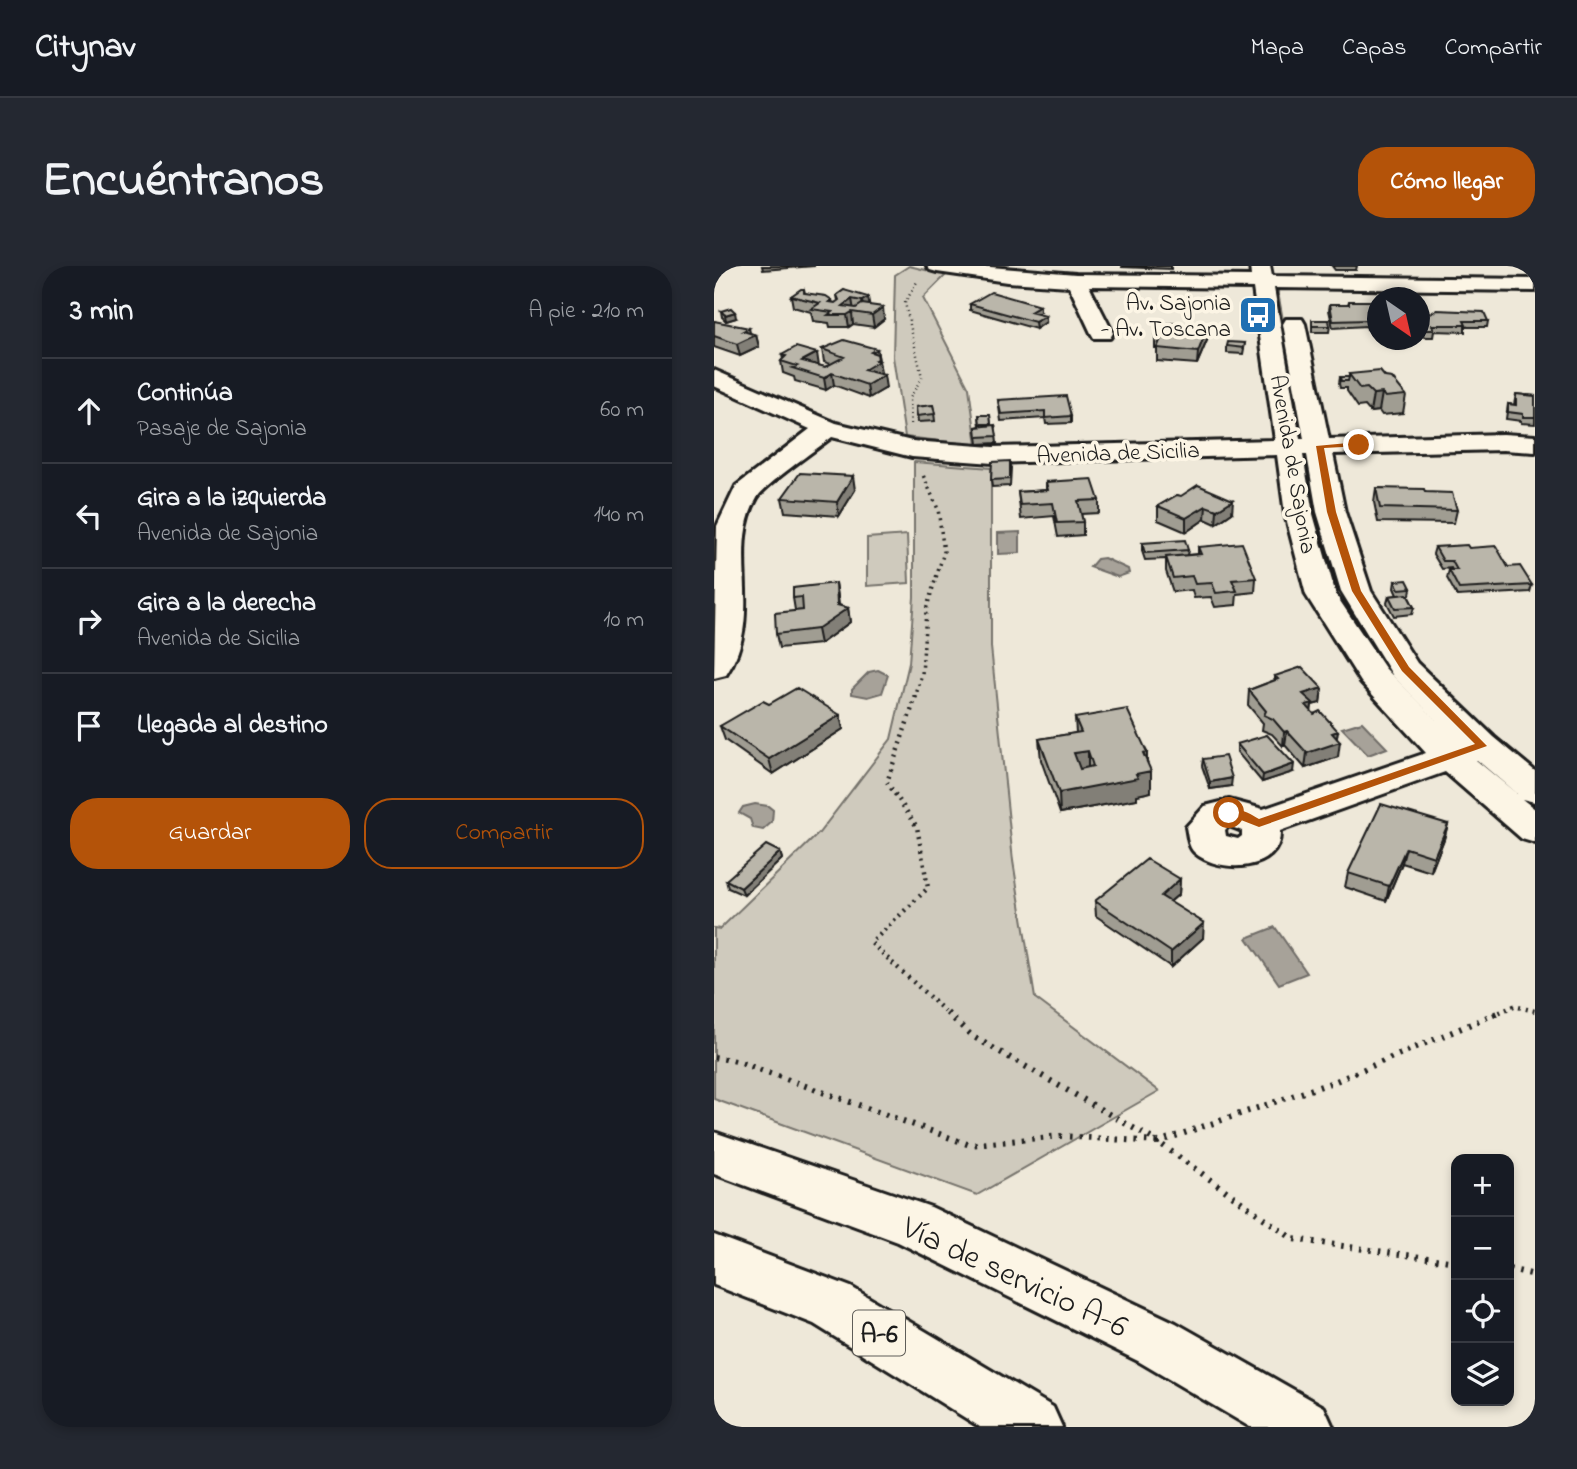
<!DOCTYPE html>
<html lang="es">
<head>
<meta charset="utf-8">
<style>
  :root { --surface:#171b24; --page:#242831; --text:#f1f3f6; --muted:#9ea1a6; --line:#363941; --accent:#b45309 }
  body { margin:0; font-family:"Indie Flower",sans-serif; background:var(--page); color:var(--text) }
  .controls { position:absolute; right:21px; bottom:21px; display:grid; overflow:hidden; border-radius:14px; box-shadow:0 4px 10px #0003 }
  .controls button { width:63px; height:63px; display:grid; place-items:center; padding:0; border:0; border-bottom:2px solid var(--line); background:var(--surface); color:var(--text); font:35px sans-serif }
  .compass { position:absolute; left:653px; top:21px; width:63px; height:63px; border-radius:50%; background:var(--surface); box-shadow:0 4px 10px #0003; rotate:146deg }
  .stop { position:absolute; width:21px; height:21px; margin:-16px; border:5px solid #b45309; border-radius:50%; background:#fff }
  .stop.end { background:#b45309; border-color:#fff; box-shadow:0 2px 7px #0008 }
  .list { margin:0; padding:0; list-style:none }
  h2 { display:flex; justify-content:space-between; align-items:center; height:91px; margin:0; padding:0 28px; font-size:30px }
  h2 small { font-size:23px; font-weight:400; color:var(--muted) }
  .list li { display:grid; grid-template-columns:46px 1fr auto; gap:21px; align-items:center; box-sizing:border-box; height:105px; padding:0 28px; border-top:2px solid var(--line) }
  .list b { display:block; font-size:26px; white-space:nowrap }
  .list p { margin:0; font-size:23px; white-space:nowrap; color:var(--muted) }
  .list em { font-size:23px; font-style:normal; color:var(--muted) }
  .actions { display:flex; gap:14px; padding:21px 28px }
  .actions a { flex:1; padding:16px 0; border:2px solid var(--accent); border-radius:28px; text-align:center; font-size:24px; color:var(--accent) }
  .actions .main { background:var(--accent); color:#fff }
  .icon { flex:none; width:38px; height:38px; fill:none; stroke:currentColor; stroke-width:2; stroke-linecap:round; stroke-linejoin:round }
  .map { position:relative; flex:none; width:821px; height:1161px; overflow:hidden; border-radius:28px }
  header { display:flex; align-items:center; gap:42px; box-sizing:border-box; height:98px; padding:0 35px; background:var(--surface); border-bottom:2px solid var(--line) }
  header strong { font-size:33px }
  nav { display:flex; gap:38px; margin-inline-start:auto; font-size:24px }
  .intro { display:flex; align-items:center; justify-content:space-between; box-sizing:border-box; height:168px; padding:0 42px }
  h1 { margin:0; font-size:49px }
  .button { padding:18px 32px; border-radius:28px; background:var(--accent); color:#fff; font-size:24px; font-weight:700 }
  main { display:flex; gap:42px; padding:0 42px }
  aside { flex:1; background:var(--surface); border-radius:28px; box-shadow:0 4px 10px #0003 }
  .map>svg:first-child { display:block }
</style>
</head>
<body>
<header>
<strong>Citynav</strong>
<nav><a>Mapa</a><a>Capas</a><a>Compartir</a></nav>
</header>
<div class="intro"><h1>Encuéntranos</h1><a class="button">Cómo llegar</a></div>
<main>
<aside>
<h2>3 min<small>A pie · 210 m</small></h2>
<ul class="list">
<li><svg class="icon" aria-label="ahead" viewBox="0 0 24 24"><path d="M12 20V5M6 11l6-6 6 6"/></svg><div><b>Continúa</b><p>Pasaje de Sajonia</p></div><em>60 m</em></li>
<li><svg class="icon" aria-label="left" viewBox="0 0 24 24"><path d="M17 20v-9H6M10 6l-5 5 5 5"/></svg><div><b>Gira a la izquierda</b><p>Avenida de Sajonia</p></div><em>140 m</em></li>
<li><svg class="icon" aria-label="right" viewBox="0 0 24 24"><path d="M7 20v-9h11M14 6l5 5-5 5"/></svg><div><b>Gira a la derecha</b><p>Avenida de Sicilia</p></div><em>10 m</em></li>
<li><svg class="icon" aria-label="arrive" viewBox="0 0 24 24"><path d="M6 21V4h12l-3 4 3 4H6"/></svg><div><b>Llegada al destino</b></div></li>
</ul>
<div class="actions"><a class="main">Guardar</a><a>Compartir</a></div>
</aside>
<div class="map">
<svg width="821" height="1161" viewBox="0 0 821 1161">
  <rect width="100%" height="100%" fill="#eee8d9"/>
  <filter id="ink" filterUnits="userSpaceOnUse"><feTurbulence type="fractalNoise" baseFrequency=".0143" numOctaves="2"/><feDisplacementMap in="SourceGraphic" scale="14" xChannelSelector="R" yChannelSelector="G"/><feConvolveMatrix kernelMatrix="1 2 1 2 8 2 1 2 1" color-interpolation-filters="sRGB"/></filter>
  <g filter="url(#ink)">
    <path fill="#cfcabd" stroke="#76736c" stroke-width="2" d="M195 0 232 9 209 32 255 122 263 179 191 171 179 91 181 9Z
      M560 26H564L588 161 585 162Z
      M591 195 595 197 605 248 732 463 731 467 672 406 621 327 598 249 588 198Z
      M200 196 277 202V381L299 595 321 732 445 825 263 929 0 833V662L6 663 105 567 177 473 195 397 200 331Z
      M193 269 195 317 153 320V272Z"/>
    <path fill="#a7a299" stroke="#6f6c67" stroke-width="2" d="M306 266V287L284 288V267Z
      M390 292 414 303 415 307 404 311 376 301 383 293Z
      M164 404 174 409 168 427 154 431 138 428V423L155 406Z
      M648 456 673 482 654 489 628 462Z
      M41 538 54 540 59 544 58 556 49 564 39 562 36 553 25 547 29 541Z
      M561 661 593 707 565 718 533 672Z"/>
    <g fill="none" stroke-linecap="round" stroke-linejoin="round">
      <defs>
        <path id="minor" d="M213 0H265L362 8 537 10 536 0H556L558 10 821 13V25L560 22 586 173H590L569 58 572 53H588L591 58 615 173 789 168 821 170V186L789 184 619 188 631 246 657 325 703 397 780 471 821 505V536L808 533 821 543V577L808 573 731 506 566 565C568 606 505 608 481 587 474 581 474 570 472 561L491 540 515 534 549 543 712 487 647 416 592 329 571 248 563 189 279 197 198 191 118 171C103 183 50 219 43 232 12 285 52 350 12 409L0 412 3 260 22 220 96 163 0 120V104L122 157 198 175 279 181 561 174 539 22 375 20 399 67 396 72H380L377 67 355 20 293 16 223 6 216 4ZM589 189H593L603 246 627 325 679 410 744 476 671 402 622 329 599 248ZM762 494H763L803 528ZM515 560 528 565V570L524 573 512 570 511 564Z
          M0 866 217 941 462 1057 610 1141 619 1161H536L424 1095 184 976 0 908Z"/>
        <path id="motorway" d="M0 969 137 1021 339 1141 348 1161H266L100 1058 0 1019Z"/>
      </defs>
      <use href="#minor" stroke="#1c1c1c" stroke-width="6"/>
      <use href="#motorway" stroke="#1c1c1c" stroke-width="6"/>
      <path stroke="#1c1c1c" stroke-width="2.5" stroke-dasharray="1 3.5" stroke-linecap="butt" d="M197 158 196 132 208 111 191 37 204 14"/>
      <path stroke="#1c1c1c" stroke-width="3.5" stroke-dasharray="2 4.5" stroke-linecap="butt" d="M201 432 208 409 212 344 230 286 224 243 209 209"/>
      <path stroke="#1c1c1c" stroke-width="4.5" stroke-dasharray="2 5" stroke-linecap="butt" d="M202 430 173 516 203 561 214 622 157 677 235 749
        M779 749 800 740 821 745"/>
      <path stroke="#1c1c1c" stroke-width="6" stroke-dasharray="2.5 7" stroke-linecap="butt" d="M233 747 258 770 444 876 622 815 783 747
        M0 791 22 795 256 879 346 870 444 876 579 973 742 996
        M795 1003 821 1009"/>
      <use href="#minor" fill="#fcf5e5" fill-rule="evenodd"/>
      <use href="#motorway" fill="#fcf5e5" fill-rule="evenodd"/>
    </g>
    <path fill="#a09d92" stroke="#1c1c1c" stroke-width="2" d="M408 0H457V3L408 1Z
      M618 0H643L642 4H621Z
      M90 23 91 27 118 34V36L121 37 124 35 123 29 130 24 155 39 170 53 160 61 139 58 135 61H116L115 57 99 55 97 46 79 41 77 30Z
      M635 35H663V63H653L652 60 619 62 615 44 616 38H634Z
      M256 38 326 46 323 48 332 56 322 63 256 44Z
      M7 45 22 52 12 55 8 51Z
      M712 49 774 55 773 61H751V66L720 65 719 71H710L706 60 707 54H711Z
      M598 54 616 60 615 66H598Z
      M0 55 42 69 45 81 26 90 0 81Z
      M494 60V72L483 98 443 95V82H441V70L450 67Z
      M531 77 529 88 513 87V80Z
      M108 83H163L167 108H166L172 122 155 132 120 119 112 124 81 115 80 111 69 107 67 95 69 93 68 89 111 101 117 98 110 96Z
      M635 108 671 111 692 129 689 147 668 149 665 145 656 146 651 140 644 141 633 125V122H626L625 118 626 111H635Z
      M802 128 821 130V158L807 157V155L792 153 794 138 800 139Z
      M284 134 357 150V157L332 158 331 152 287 155Z
      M219 139 221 155 204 156 202 141Z
      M265 149H276L277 160 281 159 283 177 264 178 262 161 266 160Z
      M297 202 296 220 278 221 277 214Z
      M332 216 385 234V247L367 248 369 256V269L344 271 340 250 307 253 304 226 332 224Z
      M662 222 711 226 743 244 740 257 664 256 660 236Z
      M141 224 125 250 71 246 68 232Z
      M463 229 518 247 502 258 491 253 472 266 444 254V240Z
      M428 277 474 284 473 289 484 288V281L542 312 541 326 523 328 522 339 501 341 497 331 480 332 478 324 459 326 452 305V293L431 294 428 285Z
      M721 281 755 282 794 301 818 319 816 326 743 330 733 312 735 304H738L737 302 728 303 719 288Z
      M681 315 697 322 696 329H694L700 341 698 348 680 350 673 337 675 330 683 329 680 322Z
      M122 317 125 339 134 342 136 356 106 378 65 382 62 368 81 344 79 332Z
      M561 410 608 422 606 437 598 439 597 445 623 473 624 491 591 502 571 479 569 480 558 468 548 464 549 457 534 439 535 424 561 414Z
      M55 438 126 449 129 463 59 508 11 474 6 460Z
      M361 452 433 497 437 526 423 529V533L346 547 327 494 325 473 362 467Z
      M523 478 579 506 548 516 523 486Z
      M489 493 517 520 496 523 488 500Z
      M734 558 730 573 717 606 688 597 672 635 631 621 634 607Z
      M66 586 68 593 30 629 14 622 12 614Z
      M466 613 465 628 456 636 489 672 457 701 382 650 381 635Z"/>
    <path fill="#827f77" stroke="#1c1c1c" stroke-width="2" d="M48 0H101L49 4Z
      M154 31 156 42 150 46 148 35Z
      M138 33 140 45 138 47 139 58 135 61 133 49 129 40Z
      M326 40V46L317 52 316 46Z
      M169 41 170 53 160 61 158 49Z
      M21 46 22 52 12 55 11 49Z
      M332 50V56L322 63 321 56Z
      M494 60V72L483 98 484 86Z
      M35 62 37 71 42 69 45 81 26 90 23 78 29 65Z
      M163 83 167 108 152 116 150 104 157 86Z
      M103 87 105 100 88 95Z
      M118 107 120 119 112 124 110 112Z
      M170 109 172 122 155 132 153 119Z
      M668 127 665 145 656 146 659 128Z
      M139 210 141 224 125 250 123 236Z
      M519 234 518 247 502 258 503 244Z
      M492 240 491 253 472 266V252Z
      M122 317 124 331 125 348 134 342 136 356 106 378 103 363 123 339Z
      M608 422 606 437 598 439 596 452 589 428Z
      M126 449 129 463 59 508 55 493Z
      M573 465 571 479 569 480 570 466Z
      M624 465 622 477 626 476 624 491 591 502 593 487 618 467Z
      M374 485V506L361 508 360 487Z
      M433 486V506L437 505V526L423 529V533L346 547 345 527 422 508 429 487Z
      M580 498 579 506 548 516 549 509Z
      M518 512 517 520 496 523V516Z
      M734 558 730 573 717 606 720 591Z
      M692 582 688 597 672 635 675 620Z
      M66 586 68 593 30 629 27 622Z
      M466 613 465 628 446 644 447 630Z
      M490 657 489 672 457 701V686Z"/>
    <path fill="#bab6aa" stroke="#1c1c1c" stroke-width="2" fill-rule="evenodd" d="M87 23H90V27L112 30 118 34 115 36 121 37 125 34 123 29 130 24 154 31 148 35 138 33 129 40 142 42 148 38 169 41 158 49 138 46 133 49H114L118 46 97 43 106 37 77 30Z
      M277 26 326 40 316 46 332 50 321 56 256 38Z
      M635 35H663V57H654L653 54 619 55 616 38H635Z
      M17 42 21 46 11 49 7 45Z
      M723 44 770 46 774 55H750L752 59H718L720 64H711L707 54H713L712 49Z
      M598 54H615L616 60H598Z
      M0 55 35 62 29 65 42 69 23 78 0 70Z
      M455 57 494 60 484 86 443 82 448 70H441L443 66 450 67Z
      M130 74 163 83 157 86 163 88 164 93 161 94 165 95 150 104 170 109 153 119 118 107 110 112 78 102 83 100 67 95 72 90 68 89 82 81 103 87 88 95 111 101 130 91 108 83Z
      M514 76 531 77 530 82 513 80Z
      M666 105 671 111 678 112 692 129 671 131 668 127 659 128 653 122 646 123 635 108Z
      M626 111H635L634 115H627Z
      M802 128 821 130V151H809V148L794 146V138L802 139Z
      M352 130 357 150 331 152V145L287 148 284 134Z
      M219 139 221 148 203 150 202 141Z
      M265 149H276L277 158H266Z
      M281 159 283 170 263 171 262 161Z
      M296 195V213L277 214 278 196Z
      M86 207 139 210 123 236 68 232Z
      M378 213 385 234 364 235 369 256 343 257 339 237 306 239 304 226 334 224 332 216Z
      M484 219 519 234 503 244 492 240 472 252 444 240 463 229 467 230Z
      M662 222 710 223 711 226 738 227 743 244 666 242Z
      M471 274 474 284 431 287 428 277Z
      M528 277 542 312 518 314 523 325 502 327 498 317 481 318 478 310 459 312 452 291 487 288 484 281Z
      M753 279 755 282 782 280 794 301 806 300 818 319 745 323 735 304H743L738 295H729L721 281Z
      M693 314 697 322 685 323 681 315Z
      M122 317 123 339 134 342 103 363 62 368 61 347 89 344 88 331 79 332V322Z
      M693 328 700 341 681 342 675 330Z
      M588 401 608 422 589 428 599 437 592 439 600 448 606 445 624 465 618 467 626 476 593 487 573 465 570 466 559 453 550 449 552 445 535 424 564 413 561 410Z
      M83 422 126 449 55 493 6 460 49 435 55 438Z
      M413 443 433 486 429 487 437 505 422 508 424 512 345 527 325 473 367 466 361 452ZM374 485 379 500 366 503 360 487Z
      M553 469 580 498 549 509 523 478Z
      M511 490 518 512 496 516 489 493Z
      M667 538 734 558 720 591 692 582 675 620 634 607Z
      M52 579 66 586 27 622 12 614Z
      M433 593 466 613 447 630 490 657 457 686 381 635Z"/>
  </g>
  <path fill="#b45309" d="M645 176 648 180 610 182 622 246 647 325 695 401 773 480 545 561 509 547C520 538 535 547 545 553L761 478 688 405 638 325 613 246 602 180Z"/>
  <defs>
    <symbol id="bus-square" viewBox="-11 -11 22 22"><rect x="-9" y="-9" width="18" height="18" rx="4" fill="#1f6fb2" stroke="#fcf5e5"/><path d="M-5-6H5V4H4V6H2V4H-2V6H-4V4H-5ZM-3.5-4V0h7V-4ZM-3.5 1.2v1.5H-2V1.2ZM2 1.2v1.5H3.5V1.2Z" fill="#fff"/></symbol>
  </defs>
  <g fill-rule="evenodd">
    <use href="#bus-square" x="522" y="27" width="44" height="44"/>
  </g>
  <g text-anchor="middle" stroke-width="7" stroke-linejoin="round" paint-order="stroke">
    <g font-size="23" fill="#1c1c1c" stroke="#fcf5e5" text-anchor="end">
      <text x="517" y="44">Av. Sajonia<tspan x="517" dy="26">- Av. Toscana</tspan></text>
    </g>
    <g font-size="23" fill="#1c1c1c" stroke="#fcf5e5">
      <text transform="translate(404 186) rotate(-2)" y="8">Avenida de Sicilia</text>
      <text transform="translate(580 198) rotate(80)" y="8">Avenida de Sajonia</text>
    </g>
    <rect fill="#fcf5e5" stroke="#5f5d58" stroke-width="2" x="139" y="1044.5" width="52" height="45" rx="5"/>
    <g font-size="26" font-weight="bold" fill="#1c1c1c">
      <text x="165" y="1076">A-6</text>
    </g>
    <g font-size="33" fill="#1c1c1c" stroke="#fcf5e5">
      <text transform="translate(302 1009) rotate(25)" y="12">Vía de servicio A-6</text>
    </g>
  </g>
</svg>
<div class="controls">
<button>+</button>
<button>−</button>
<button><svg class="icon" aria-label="locate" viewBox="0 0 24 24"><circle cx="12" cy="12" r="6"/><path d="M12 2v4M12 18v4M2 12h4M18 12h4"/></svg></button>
<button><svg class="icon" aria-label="layers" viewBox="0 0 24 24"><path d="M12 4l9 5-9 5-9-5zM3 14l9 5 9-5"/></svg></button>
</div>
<svg class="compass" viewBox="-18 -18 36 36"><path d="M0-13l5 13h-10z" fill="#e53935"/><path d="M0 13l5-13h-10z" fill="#9ea1a6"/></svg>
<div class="stop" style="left:515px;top:547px"></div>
<div class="stop end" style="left:645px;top:179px"></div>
</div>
</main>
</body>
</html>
